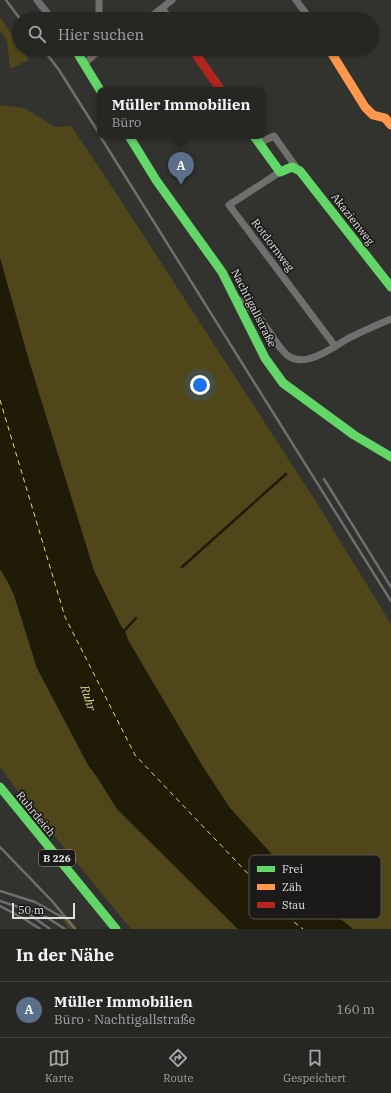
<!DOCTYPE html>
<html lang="de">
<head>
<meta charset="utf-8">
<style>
  :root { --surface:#262623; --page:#323230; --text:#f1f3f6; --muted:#a4a5a6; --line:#424341; --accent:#a3a3a0 }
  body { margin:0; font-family:"IBM Plex Serif",serif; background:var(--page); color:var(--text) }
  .scale { position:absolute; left:12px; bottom:10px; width:63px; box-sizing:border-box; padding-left:4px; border:2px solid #e0e0dd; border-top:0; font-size:11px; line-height:14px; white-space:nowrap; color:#e0e0dd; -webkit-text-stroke:3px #1b1a18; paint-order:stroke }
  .you { position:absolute; left:200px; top:385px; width:14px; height:14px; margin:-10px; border:3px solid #fff; border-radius:50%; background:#1a73e8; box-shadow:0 0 0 6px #1a73e833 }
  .badge { display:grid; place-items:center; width:26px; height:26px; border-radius:50%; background:var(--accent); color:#fff; font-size:13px; font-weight:700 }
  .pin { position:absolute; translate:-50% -33px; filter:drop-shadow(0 1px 2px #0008) }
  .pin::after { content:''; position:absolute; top:21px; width:14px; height:12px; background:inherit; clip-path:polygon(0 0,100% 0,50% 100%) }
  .popup { position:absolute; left:97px; top:87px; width:168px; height:52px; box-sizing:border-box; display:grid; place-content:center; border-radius:8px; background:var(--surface); filter:drop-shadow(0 1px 3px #0005); font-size:13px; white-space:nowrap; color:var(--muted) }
  .popup b { font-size:15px; color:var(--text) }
  .popup::after { content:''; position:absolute; left:50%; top:100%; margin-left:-8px; border:8px solid transparent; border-top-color:var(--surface) }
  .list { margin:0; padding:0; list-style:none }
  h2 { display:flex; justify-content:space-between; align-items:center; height:52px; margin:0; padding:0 16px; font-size:17px }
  h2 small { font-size:13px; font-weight:400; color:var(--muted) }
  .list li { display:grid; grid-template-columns:26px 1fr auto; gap:12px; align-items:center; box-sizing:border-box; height:56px; padding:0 16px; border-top:1px solid var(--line) }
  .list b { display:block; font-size:15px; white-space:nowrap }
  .list p { margin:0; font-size:13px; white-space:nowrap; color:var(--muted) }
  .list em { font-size:13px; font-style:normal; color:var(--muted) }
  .icon { flex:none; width:22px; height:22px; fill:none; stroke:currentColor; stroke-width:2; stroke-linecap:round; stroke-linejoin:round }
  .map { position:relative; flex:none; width:391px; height:929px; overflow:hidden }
  .search { position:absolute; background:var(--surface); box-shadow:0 1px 3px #0004; left:12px; right:12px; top:12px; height:44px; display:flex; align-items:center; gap:10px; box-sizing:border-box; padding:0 14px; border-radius:22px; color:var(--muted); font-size:15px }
  .sheet { height:108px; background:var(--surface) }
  nav { display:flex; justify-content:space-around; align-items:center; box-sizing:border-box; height:56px; border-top:1px solid var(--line); background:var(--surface); font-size:11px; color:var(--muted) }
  nav a { display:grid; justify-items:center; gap:2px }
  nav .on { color:var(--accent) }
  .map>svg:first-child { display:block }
</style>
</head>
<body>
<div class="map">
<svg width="391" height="929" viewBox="0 0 391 929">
  <rect width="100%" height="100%" fill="#32322f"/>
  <path fill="#4f471a" d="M0 17 19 46V49H21L29 60 10 69 7 41 0 31Z
    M0 105 24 108 55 127 71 126 101 170 315 500 391 624V929H353L304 890 230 808 203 767 128 640 125 631 121 626 94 571 29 361 0 258Z
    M0 569 8 582 14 595 37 668 88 765 97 777 117 809 238 929H131L16 789 0 767Z
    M66 915 78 929H69L63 920Z"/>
  <path fill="#1f1b06" d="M0 258 29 361 94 571 121 626 125 631 128 640 203 767 230 808 304 890 353 929H238L117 809 97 777 88 765 37 668 14 595 8 582 0 569Z"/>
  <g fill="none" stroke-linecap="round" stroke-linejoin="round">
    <path stroke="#1f1b06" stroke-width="2.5" d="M182 567 286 474
      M123 632 136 618"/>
    <path stroke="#ebd96d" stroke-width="1" stroke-dasharray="5 4" stroke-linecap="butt" d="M0 400 65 617 135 755 294 922 303 929"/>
    <path stroke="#6f6f6d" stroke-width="7" d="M37 0 52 19
      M99 0V19
      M296 0 310 19
      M162 8 170 19
      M148 19 172 0
      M84 64 101 49
      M259 143 274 136 296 167
      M280 172 229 205 335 346
      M236 298C240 301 245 303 249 307 263 318 271 337 283 351 301 373 331 348 349 338 363 331 377 325 391 319"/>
    <path stroke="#63d668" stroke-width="9" d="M75 49 100 90
      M129 136 156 180 222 272 265 358 283 383 354 435 391 457
      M254 136 280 172 292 167 300 171 391 287
      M0 787 116 929"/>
    <path stroke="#ff974d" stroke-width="9" d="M329 49 365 107 373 115 385 118 391 125"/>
    <path stroke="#b3261e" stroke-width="9" d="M192 49 221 90"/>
    <path stroke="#6f6f6e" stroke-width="2.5" d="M6 0 20 19
      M43 49 59 70 100 135
      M100 136 391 601
      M324 479 391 587
      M0 847 52 901 75 929
      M0 891 35 902 62 917
      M0 901 43 915 65 929
      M0 906 23 918 40 929
      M29 914 50 929"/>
  </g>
  <g text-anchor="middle" stroke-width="3.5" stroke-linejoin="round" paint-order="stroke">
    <rect fill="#1b1a18" stroke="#a5a5a2" stroke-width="1" x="39" y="850" width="36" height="16" rx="3"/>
    <g font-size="10" font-weight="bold" fill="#e0e0dd">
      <text x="57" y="862">B 226</text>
    </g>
    <g font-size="11" fill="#e0e0dd" stroke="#1b1a18">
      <text transform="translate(353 219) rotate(52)" y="4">Akazienweg</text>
      <text transform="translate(273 245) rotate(53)" y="4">Rotdornweg</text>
      <text transform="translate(254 308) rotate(63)" y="4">Nachtigallstraße</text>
      <text transform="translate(36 814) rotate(51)" y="4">Ruhrdeich</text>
    </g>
    <g font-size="12" font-style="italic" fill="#ebd96d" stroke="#1b1a18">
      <text transform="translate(88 698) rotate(73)" y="4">Ruhr</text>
    </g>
  </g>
  <rect x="249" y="855" width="132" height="64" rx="6" fill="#1b1a18" stroke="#565553" stroke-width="1"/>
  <rect x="257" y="866" width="18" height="6" fill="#63d668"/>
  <rect x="257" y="884" width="18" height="6" fill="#ff974d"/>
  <rect x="257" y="902" width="18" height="6" fill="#b3261e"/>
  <g font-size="11" fill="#e0e0dd">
    <text x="282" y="873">Frei</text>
    <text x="282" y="891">Zäh</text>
    <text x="282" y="909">Stau</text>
  </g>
</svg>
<div class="scale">50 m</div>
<div class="you"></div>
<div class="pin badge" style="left:181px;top:185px;background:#5c6f8a">A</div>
<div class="popup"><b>Müller Immobilien</b>Büro</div>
<div class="search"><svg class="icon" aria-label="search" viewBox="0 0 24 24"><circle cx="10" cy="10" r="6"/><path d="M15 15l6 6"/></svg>Hier suchen</div>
</div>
<section class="sheet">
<h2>In der Nähe<small></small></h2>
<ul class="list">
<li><span class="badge" style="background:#5c6f8a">A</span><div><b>Müller Immobilien</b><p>Büro · Nachtigallstraße</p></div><em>160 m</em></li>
</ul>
</section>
<nav>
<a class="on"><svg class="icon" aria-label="map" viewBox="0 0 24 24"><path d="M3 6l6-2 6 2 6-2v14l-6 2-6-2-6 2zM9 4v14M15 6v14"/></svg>Karte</a>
<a><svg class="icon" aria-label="directions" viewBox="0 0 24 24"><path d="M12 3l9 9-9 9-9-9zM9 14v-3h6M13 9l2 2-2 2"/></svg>Route</a>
<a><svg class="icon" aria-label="saved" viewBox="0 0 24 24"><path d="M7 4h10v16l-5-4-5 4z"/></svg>Gespeichert</a>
</nav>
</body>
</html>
